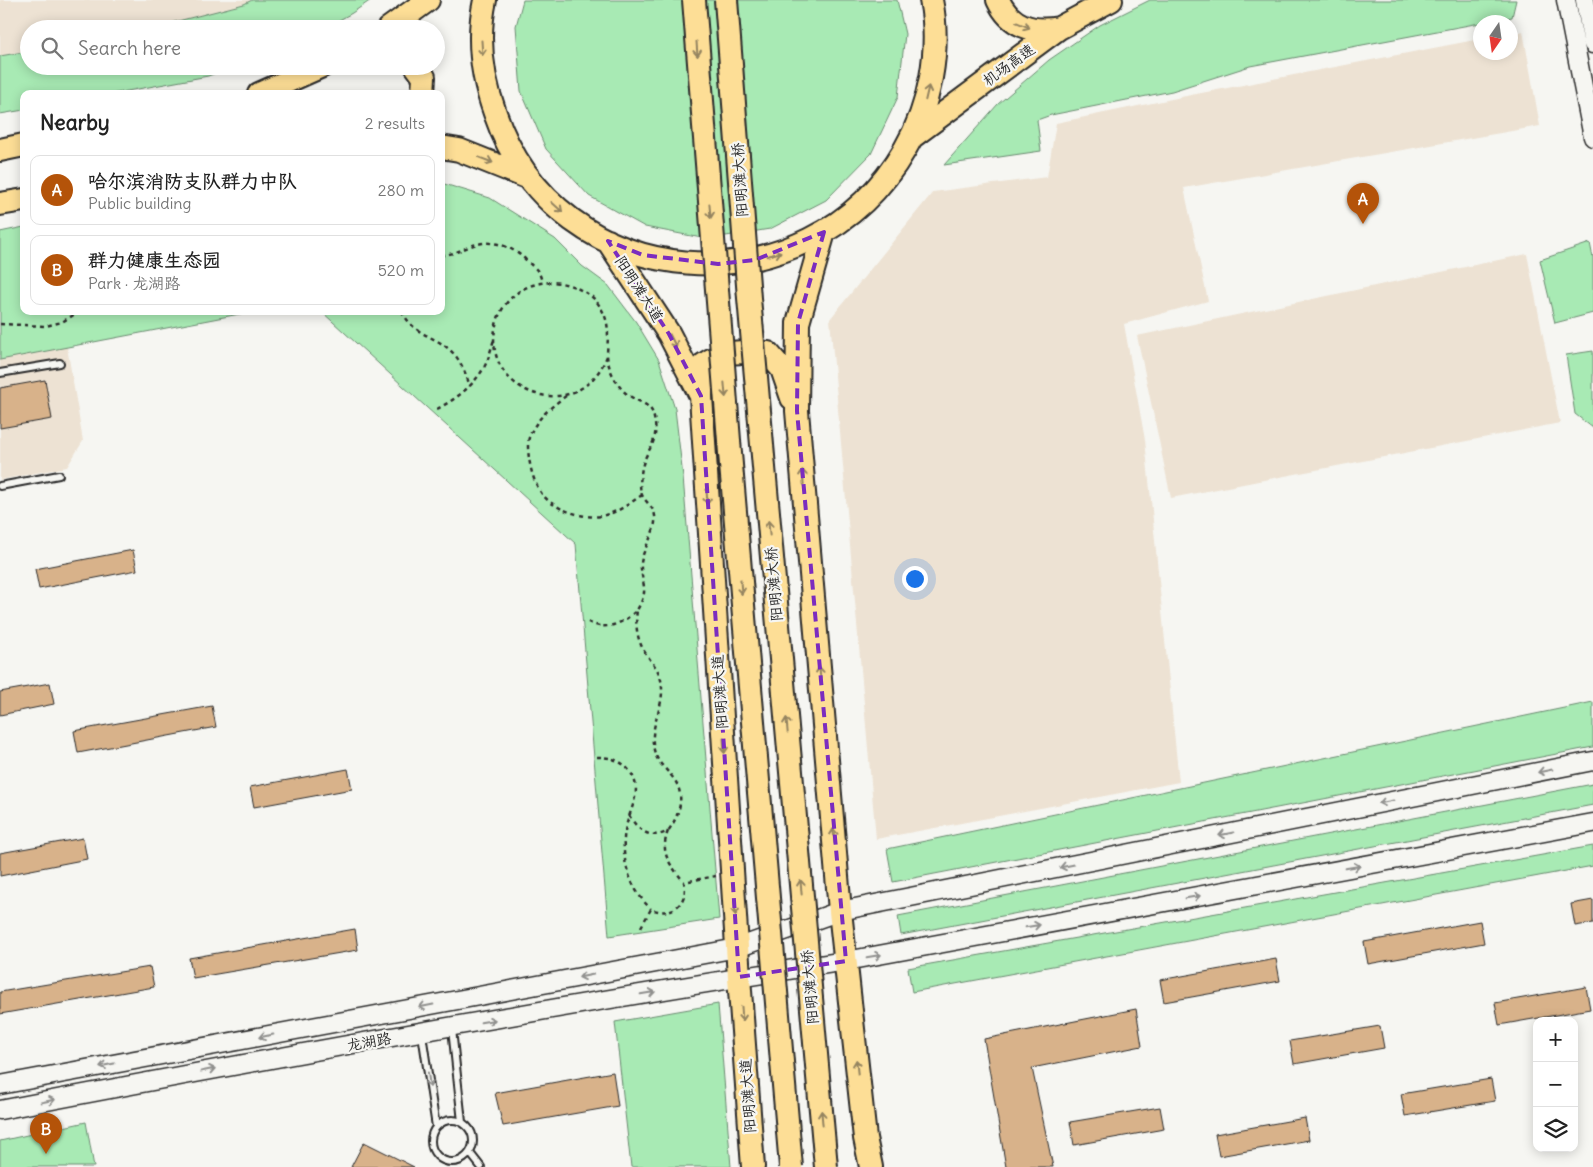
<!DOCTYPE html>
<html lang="en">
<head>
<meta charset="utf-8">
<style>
  :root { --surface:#fff; --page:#f6f6f6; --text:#222; --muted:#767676; --line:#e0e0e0; --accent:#b45309 }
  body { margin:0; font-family:Delius,"LXGW WenKai TC",sans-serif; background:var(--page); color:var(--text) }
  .controls { position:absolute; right:15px; bottom:15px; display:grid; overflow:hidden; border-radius:10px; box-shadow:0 2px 12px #0003 }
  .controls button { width:45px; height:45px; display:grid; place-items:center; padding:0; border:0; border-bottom:1px solid var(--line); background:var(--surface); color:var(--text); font:25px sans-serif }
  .compass { position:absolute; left:1473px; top:15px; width:45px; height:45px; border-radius:50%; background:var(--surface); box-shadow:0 2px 12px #0003; rotate:193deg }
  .you { position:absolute; left:914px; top:578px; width:18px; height:18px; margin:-12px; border:4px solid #fff; border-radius:50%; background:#1a73e8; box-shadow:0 0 0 8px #1a73e833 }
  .badge { display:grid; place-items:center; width:32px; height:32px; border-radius:50%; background:var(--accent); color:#fff; font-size:16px; font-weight:700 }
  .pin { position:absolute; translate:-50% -41px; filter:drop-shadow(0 1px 2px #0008) }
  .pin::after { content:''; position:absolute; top:26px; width:18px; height:15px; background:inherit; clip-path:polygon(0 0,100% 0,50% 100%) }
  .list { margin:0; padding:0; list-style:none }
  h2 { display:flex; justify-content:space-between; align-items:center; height:65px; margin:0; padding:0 20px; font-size:21px }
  h2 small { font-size:16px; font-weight:400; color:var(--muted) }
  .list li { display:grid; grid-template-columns:32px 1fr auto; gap:15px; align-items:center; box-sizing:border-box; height:70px; margin:0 10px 10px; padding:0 10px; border:1px solid var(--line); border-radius:10px }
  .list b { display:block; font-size:19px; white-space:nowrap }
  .list p { margin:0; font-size:16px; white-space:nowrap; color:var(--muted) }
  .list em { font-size:16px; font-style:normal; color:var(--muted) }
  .icon { flex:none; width:28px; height:28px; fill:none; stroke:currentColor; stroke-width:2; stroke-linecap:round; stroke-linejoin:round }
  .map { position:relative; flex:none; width:1593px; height:1167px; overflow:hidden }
  .search { position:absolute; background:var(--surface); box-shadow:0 2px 12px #0003; left:20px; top:20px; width:425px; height:55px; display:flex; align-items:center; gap:12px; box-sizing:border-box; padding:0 18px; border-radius:28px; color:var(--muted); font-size:19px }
  .panel { position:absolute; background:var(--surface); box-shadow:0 2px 12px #0003; left:20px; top:90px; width:425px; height:225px; border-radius:10px }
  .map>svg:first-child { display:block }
</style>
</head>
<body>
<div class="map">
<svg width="1593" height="1167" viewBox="0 0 1593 1167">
  <rect width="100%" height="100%" fill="#f6f6f2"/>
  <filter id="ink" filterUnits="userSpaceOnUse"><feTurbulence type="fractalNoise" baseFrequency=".02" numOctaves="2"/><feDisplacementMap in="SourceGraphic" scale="10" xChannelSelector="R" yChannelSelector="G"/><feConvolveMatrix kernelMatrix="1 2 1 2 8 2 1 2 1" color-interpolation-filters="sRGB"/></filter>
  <g filter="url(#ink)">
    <path fill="#ede2d3" d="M0 0H252L244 4 147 29H29V51L0 56Z
      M1523 31 1540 126 1184 188 1208 301 1124 324 1145 440 1179 782 876 839 830 319 933 192 1047 177 1056 123 1191 95 1480 39V52H1510L1511 34Z
      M1527 254 1560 423 1171 498 1137 336Z
      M67 347 83 441 67 467 0 480V360Z"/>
    <path fill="#a8eab4" stroke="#6a8a70" d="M252 0H371L352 13 323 29H147L244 4Z
      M523 0H897L905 34 898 97 871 154 826 200 770 229 707 239 645 227 589 196 546 149 521 91 516 26Z
      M1150 0H1516L1512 17 1250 66 1172 91 1051 115 1037 120 1041 151 944 165 998 104 1049 60 1100 25Z
      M29 51V66H235L208 76 111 94H24V110L0 114V56Z
      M441 183 490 198 555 239 582 266 608 285 636 322 659 360 675 409 683 477 719 919 609 936 576 544 321 311H441Z
      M24 227V311H255L0 360V232Z
      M1590 243 1593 258V313L1555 323 1540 260Z
      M1593 351V428L1575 414 1566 355Z
      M1593 702V747L893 882 887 849Z
      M1593 784V805L901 935 898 916Z
      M1593 846V866L912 992 908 968Z
      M718 1004 731 1167H631L615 1022Z
      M86 1122 94 1167H0V1141Z"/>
    <path fill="#d8b28a" stroke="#2b2b2b" d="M45 380 52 419 0 428V388Z
      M133 550 137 570 39 589 35 569Z
      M50 683 54 704 0 715V692Z
      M212 706 216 727 78 753 74 731Z
      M348 769 352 789 254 807 250 787Z
      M83 838 87 859 0 876V853Z
      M1593 900V923L1575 926 1571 904Z
      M1480 921 1484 943 1368 964 1364 942Z
      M355 929 358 950 193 978 189 958Z
      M1276 959 1280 981 1164 1002 1160 980Z
      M150 967 154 987 0 1014V992Z
      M1586 987 1590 1009 1499 1025 1495 1003Z
      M1136 1009 1142 1046 1032 1068 1053 1167H1006L984 1039Z
      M1380 1026 1384 1048 1294 1064 1290 1041Z
      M613 1072 618 1106 503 1126 495 1093Z
      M1491 1079 1495 1101 1405 1116 1401 1094Z
      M1160 1107 1164 1129 1074 1145 1070 1122Z
      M1305 1118 1309 1140 1219 1156 1215 1134Z
      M364 1142 414 1167H351Z"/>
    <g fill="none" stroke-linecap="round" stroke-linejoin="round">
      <defs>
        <path id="lane" d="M0 373 60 363
          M0 486 59 475
          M452 1029 462 1122
          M422 1034 436 1127
          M431 1141a21 21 0 1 1 42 0a21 21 0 1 1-42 0Z
          M470 1153 481 1167"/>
        <path id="secondary" d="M1566 0 1593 137
          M1585 0 1593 44
          M0 1085 737 948 840 911 1593 761
          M0 1110C281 1056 563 1004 846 961L1593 823"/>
        <path id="highway" d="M485 0C477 37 482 77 495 113 557 297 809 316 905 149 930 106 941 49 931 0
          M998 0C1010 26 1032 33 1059 28
          M388 29 428 0
          M416 66 424 77 423 94
          M259 94 322 66
          M912 137 1059 28 1111 0
          M441 147 459 150 529 178
          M0 150 24 145
          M0 204 24 200
          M824 232 798 323 797 411 840 911 865 1138 871 1167
          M608 241 669 334 701 396 739 977 753 1167
          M701 395 703 365C723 350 744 351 768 353L782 369 792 398"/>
      </defs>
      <use href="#lane" stroke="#2b2b2b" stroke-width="10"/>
      <use href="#secondary" stroke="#2b2b2b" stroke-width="21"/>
      <use href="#highway" stroke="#2b2b2b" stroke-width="26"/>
      <path stroke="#2b2b2b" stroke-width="2.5" stroke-dasharray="4 4" stroke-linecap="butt" d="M441 255C452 255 461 250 471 246 492 238 512 246 527 261 535 269 539 269 542 282
        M124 311 131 312 151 311
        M402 311C415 338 436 334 454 354 462 363 466 375 470 386
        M0 324 46 326 62 322 80 311
        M607 356C578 429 479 393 496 325 505 288 544 273 577 288 583 291 591 295 596 301 611 320 608 333 607 354 607 363 612 375 617 383 620 387 623 391 627 394 635 401 650 403 653 414 662 446 643 448 641 475 640 482 639 490 643 497 647 503 654 508 655 516 657 532 643 547 641 563 640 573 645 583 644 593 643 599 640 605 637 610
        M566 396C553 405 536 419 530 435 527 441 528 451 529 458 531 471 534 483 542 494 553 509 583 519 601 516 617 513 629 504 642 495
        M437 409C458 398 479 382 488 359 490 353 492 346 494 339
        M588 622C607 632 623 623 637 610 635 625 637 641 646 654 652 662 659 670 661 680 666 705 651 721 653 744 655 762 664 766 674 779 686 796 679 816 668 831
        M597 757C608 757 618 759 626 767 649 790 625 812 624 839 622 864 632 891 651 909
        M629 815C637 830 651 841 668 831 659 855 671 865 684 882
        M641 927 651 909C671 917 689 904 684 882L716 876"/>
      <use href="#lane" stroke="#f6f6f2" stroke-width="6"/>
      <use href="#secondary" stroke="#f6f6f2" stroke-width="18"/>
      <use href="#highway" stroke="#fdde96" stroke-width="22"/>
      <defs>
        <path id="highway-bridge" d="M694 0 730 453 791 1167
          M726 0 749 298 826 1167"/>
      </defs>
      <use href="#highway-bridge" stroke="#2b2b2b" stroke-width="26" stroke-linecap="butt"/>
      <use href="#highway-bridge" stroke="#fdde96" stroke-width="22"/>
    </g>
    <defs><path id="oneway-shaft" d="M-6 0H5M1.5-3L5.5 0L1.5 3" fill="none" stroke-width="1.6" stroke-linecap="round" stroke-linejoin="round" transform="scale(1.25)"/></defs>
    <g stroke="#948460">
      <use href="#oneway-shaft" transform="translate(1023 25) rotate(23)"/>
      <use href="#oneway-shaft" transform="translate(482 48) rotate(86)"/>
      <use href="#oneway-shaft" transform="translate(697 49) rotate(86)"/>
      <use href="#oneway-shaft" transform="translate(927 93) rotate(-77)"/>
      <use href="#oneway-shaft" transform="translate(486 160) rotate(21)"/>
      <use href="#oneway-shaft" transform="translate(557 207) rotate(42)"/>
      <use href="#oneway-shaft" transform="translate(710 211) rotate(85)"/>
      <use href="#oneway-shaft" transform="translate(774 254) rotate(-17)"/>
      <use href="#oneway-shaft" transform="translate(673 341) rotate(63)"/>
      <use href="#oneway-shaft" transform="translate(725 390) rotate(85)"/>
      <use href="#oneway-shaft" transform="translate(803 477) rotate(-95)"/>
      <use href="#oneway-shaft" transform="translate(707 497) rotate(86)"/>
      <use href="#oneway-shaft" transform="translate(769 528) rotate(-95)"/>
      <use href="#oneway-shaft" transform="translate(741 587) rotate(85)"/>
      <use href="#oneway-shaft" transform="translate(820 674) rotate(-95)"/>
      <use href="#oneway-shaft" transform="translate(787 725) rotate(-95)"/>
      <use href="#oneway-shaft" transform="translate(724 746) rotate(86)"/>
      <use href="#oneway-shaft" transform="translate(834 836) rotate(-95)"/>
      <use href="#oneway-shaft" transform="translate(801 887) rotate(-95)"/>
      <use href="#oneway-shaft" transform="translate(735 908) rotate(86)"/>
      <use href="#oneway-shaft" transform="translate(742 1014) rotate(86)"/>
      <use href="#oneway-shaft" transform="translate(857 1067) rotate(-96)"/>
      <use href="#oneway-shaft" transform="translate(822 1118) rotate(-95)"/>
    </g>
    <g stroke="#90908e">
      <use href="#oneway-shaft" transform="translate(1545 771) rotate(169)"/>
      <use href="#oneway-shaft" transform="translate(1386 802) rotate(169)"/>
      <use href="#oneway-shaft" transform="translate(1226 834) rotate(169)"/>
      <use href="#oneway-shaft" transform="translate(1067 866) rotate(169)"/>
      <use href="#oneway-shaft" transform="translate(1353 867) rotate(-10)"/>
      <use href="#oneway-shaft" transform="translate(1193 897) rotate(-10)"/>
      <use href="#oneway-shaft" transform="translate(1033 926) rotate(-10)"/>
      <use href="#oneway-shaft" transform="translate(874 956) rotate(-10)"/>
      <use href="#oneway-shaft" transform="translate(586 976) rotate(169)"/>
      <use href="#oneway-shaft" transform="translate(648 993) rotate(-10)"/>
      <use href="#oneway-shaft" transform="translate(426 1006) rotate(169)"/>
      <use href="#oneway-shaft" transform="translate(488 1021) rotate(-10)"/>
      <use href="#oneway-shaft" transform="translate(266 1036) rotate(169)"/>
      <use href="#oneway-shaft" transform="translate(107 1065) rotate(169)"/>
      <use href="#oneway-shaft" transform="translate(208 1070) rotate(-11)"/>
      <use href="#oneway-shaft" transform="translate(429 1080) rotate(82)"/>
      <use href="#oneway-shaft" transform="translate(48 1101) rotate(-11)"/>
    </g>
  </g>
  <path fill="none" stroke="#7b2cbf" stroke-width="4" stroke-dasharray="10 6" stroke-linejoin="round" d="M824 232 798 323 797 411 846 961 739 977 701 396 669 334 608 241 643 255 718 264 755 260Z"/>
  <g text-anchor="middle" stroke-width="4.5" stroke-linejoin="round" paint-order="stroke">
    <g font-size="15" fill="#2b2b2b" stroke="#f6f6f2">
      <text transform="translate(1009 65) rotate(-36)" y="5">机场高速</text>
      <text transform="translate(740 180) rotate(-94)" y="5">阳明滩大桥</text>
      <text transform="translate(639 289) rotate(57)" y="5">阳明滩大道</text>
      <text transform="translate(774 584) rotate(-95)" y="5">阳明滩大桥</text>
      <text transform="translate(720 692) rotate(-94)" y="5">阳明滩大道</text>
      <text transform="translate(810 987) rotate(-95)" y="5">阳明滩大桥</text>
      <text transform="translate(369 1042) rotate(-10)" y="5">龙湖路</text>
      <text transform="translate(748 1096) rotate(-94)" y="5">阳明滩大道</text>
    </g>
  </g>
</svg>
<div class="controls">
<button>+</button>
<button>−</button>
<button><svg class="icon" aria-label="layers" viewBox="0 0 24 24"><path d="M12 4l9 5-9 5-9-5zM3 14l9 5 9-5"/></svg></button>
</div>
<svg class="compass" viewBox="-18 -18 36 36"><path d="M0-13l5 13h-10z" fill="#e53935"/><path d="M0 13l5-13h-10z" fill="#767676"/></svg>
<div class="you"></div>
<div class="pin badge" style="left:1363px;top:224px">A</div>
<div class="pin badge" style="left:46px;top:1154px">B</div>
<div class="search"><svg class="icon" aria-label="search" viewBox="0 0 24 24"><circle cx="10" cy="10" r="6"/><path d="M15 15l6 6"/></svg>Search here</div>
<section class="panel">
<h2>Nearby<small>2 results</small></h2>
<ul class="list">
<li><span class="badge">A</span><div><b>哈尔滨消防支队群力中队</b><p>Public building</p></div><em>280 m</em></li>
<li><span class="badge">B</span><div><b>群力健康生态园</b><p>Park · 龙湖路</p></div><em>520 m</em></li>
</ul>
</section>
</div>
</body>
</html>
